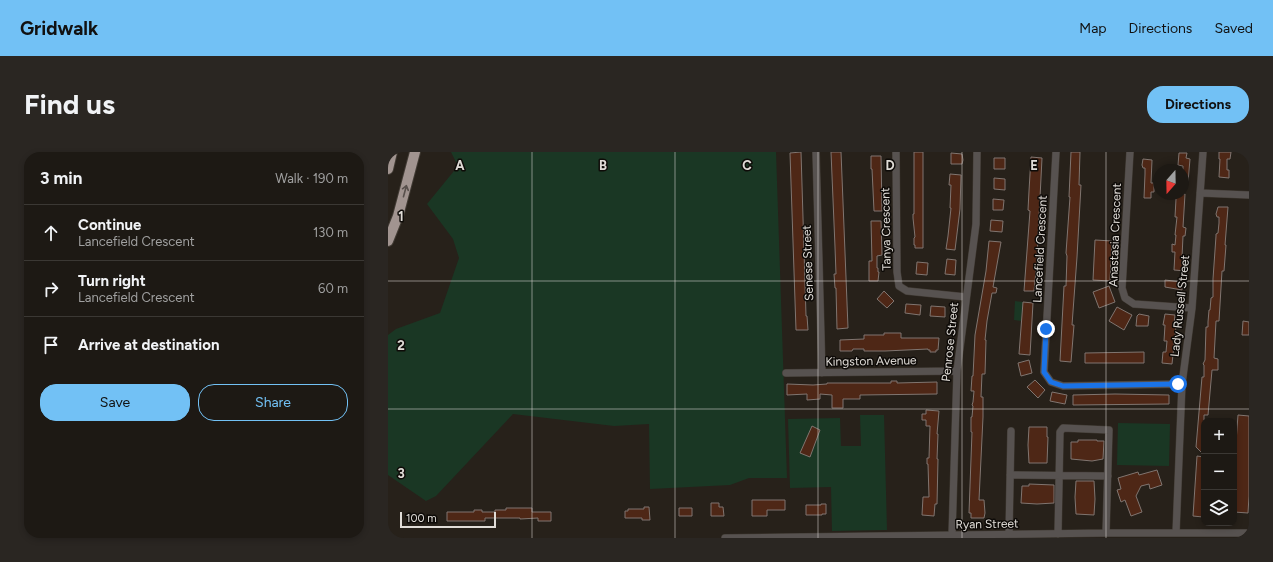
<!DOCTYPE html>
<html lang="en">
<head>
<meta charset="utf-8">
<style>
  :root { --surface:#1d1914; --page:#2a2622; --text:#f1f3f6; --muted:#a0a0a0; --line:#3b3834; --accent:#72c1f5 }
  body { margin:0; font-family:Figtree,sans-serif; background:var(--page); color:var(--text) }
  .controls { position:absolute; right:12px; bottom:12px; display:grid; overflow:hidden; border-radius:8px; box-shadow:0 2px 6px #0003 }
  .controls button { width:36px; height:36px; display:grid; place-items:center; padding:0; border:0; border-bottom:1px solid var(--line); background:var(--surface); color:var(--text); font:20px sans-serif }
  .compass { position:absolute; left:765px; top:12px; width:36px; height:36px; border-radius:50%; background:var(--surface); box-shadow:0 2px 6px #0003; rotate:200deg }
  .scale { position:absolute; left:12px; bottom:10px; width:96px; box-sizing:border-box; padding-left:4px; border:2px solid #e0dcd7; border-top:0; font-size:11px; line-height:14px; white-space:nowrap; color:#e0dcd7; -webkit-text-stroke:3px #0e0b08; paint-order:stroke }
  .stop { position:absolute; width:12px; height:12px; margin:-9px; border:3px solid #1a73e8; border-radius:50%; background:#fff }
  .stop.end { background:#1a73e8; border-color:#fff; box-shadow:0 1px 4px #0008 }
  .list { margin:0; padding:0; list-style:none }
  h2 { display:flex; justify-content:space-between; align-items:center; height:52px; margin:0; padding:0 16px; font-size:17px }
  h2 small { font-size:13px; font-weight:400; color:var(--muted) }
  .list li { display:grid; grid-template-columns:26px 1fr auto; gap:12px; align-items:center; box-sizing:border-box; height:56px; padding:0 16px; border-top:1px solid var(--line) }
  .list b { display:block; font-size:15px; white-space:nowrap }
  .list p { margin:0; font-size:13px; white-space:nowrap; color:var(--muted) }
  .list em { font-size:13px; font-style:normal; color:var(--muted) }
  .actions { display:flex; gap:8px; padding:12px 16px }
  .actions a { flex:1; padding:9px 0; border:1px solid var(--accent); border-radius:16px; text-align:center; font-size:14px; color:var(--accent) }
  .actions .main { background:var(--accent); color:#111 }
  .icon { flex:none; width:22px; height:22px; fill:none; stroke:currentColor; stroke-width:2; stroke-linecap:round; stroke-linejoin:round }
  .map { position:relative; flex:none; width:861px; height:386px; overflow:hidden; border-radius:16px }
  header { display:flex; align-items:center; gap:24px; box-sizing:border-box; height:56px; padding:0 20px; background:var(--accent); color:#111 }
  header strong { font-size:19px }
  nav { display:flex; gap:22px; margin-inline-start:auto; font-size:14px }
  .intro { display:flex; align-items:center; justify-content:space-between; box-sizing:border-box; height:96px; padding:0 24px }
  h1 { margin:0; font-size:28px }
  .button { padding:10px 18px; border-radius:16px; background:var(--accent); color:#111; font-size:14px; font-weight:700 }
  main { display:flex; gap:24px; padding:0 24px }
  aside { flex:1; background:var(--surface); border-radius:16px; box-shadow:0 2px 6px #0003 }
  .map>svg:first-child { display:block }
</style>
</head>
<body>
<header>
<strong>Gridwalk</strong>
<nav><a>Map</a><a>Directions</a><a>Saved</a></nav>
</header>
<div class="intro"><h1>Find us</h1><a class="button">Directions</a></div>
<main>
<aside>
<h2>3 min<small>Walk · 190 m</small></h2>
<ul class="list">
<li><svg class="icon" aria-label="ahead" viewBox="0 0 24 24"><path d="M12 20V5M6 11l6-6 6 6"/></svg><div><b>Continue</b><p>Lancefield Crescent</p></div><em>130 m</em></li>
<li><svg class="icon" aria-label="right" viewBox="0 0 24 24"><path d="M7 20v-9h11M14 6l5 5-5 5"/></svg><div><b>Turn right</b><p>Lancefield Crescent</p></div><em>60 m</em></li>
<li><svg class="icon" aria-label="arrive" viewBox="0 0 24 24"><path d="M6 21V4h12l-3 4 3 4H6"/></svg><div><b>Arrive at destination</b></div></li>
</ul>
<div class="actions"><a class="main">Save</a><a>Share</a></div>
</aside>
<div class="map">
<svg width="861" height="386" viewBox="0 0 861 386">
  <rect width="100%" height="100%" fill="#27211a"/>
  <path fill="#1a3724" d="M63 0H388L399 326H361L342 333 262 337 261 272 226 274 125 262 48 344 38 349 0 323V183L8 177 52 161 71 106 65 87 39 52 70 14Z
    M627 149 635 150 633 169 626 168Z
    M472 263H496L499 378 444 379 443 335 402 336 400 267 452 266 453 294H473Z
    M730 271 782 272 781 314 729 313Z"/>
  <path fill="#4e2716" stroke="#807570" d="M413 0 418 164H419L420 178H408L402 1Z
    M443 0H453L460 176 449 177 448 136H447L446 122H448L447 95Z
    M526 0H535V96H527V93H526V86L527 85 525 66V62H526Z
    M683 0H692L691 33H693L689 105 684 173H686L683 210 672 209 676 134H678L679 104 678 101 682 45H681Z
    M831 0H843L842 7H839V18H841V26L831 25 832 7H831Z
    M563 1 574 2 575 8 574 12H563Z
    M791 1H799L798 6 802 7 800 30H795V14L790 13Z
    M483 4H493L494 59H486L484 17H483Z
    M643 5 654 6 649 105V119H648L646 139H636L642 59 640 58 641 39Z
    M606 6H617V17H606Z
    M755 7 764 8 763 31H766V40H763V46H756L757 22V16H755L754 13Z
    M562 22 573 23 572 57 567 98 558 97 560 84 563 56H562L563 33H561Z
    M606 26 617 27V38L606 37Z
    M787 42H797L795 75 798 76 797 84H795L794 105H795V115L798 119 786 118 787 100H784V92L787 93 788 83H787L789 65H787L788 47H787Z
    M605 47 616 48 615 58H605Z
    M830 55H840L837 93H838L836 119H834L831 169H828L826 206 830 207V218H824L820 263H816V303L808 295 814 225H816V213L815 212 817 208 818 175H820V170L821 158H822L823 146 825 145V127L828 84V82L830 81 831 71V65H829L828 62Z
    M603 68 615 69 614 80 602 79Z
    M483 69H493L494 103 489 104V116H490V120H491L490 129H481V109H484Z
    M707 88 724 89 722 129 705 128Z
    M601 89 613 90 605 135 609 136 608 141H604L599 169 597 188H598L597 222H594L593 245H595V265L591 348H596L597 361 596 366H583V361H581L584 280H583V265H584L585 254 584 253 585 250 586 239H583L584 224H585L587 183 598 119Z
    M559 107 568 108 567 123 557 122Z
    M529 110 540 111 539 123 528 122Z
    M777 128 794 130V138L777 135Z
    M721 134 727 150 711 156 705 140Z
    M496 139 506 149 499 156 489 147Z
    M635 150 645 151 642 203 631 202Z
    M518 152 533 153 532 163 517 161Z
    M543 154 557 155V165L542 164Z
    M729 155 744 163 736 178 721 169Z
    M751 162 761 164 760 174H748L749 164Z
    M777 162 787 163 786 173 788 174 784 212 774 211 775 200H778L779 189H776L777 173H775Z
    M855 169 861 170V183H854Z
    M496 181H513V186H551L550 198H548V200H542V198H540V197L497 199H476V197H465L464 199H452V188L476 187V183H496Z
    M756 200V211H697V201Z
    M641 208 644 221 633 224 630 211Z
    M647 228 657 238 650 246 639 235Z
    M503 229H509V231L549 230V242L472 243V247H455V256H444V243L432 242V247L419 248V242L399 243V232L425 233 439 232V231H503Z
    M664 240 679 243 677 252 662 249Z
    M727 242 781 243V252L685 253V243Z
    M538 258 551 259 549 282H550L549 307H550L549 352H547L546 364 534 363 535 345H541L540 312H539V306H541L542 274H538V268H534V262H538Z
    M850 263 861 264V344L860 361 846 360V317Z
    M424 274 432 278 422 305 412 301Z
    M641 275H659V285H660L659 311H641L640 293Z
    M690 288H709V289H716L715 307 704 309 683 307V290H690Z
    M809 304 816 305V329H815L814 357H815V365L805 364Z
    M769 318 774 333 762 337 761 332 753 334 748 344 754 360 743 364 737 348 733 350 729 338 733 337 730 326 750 320 751 323Z
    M688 329H706L707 347 706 363 688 362 687 345Z
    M641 332 666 333V351L649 352 633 351 634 334H641Z
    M364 348H397V358H379V364H364Z
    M323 351H331V355H335L336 364H323Z
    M433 352H438V362H434V363H418V353H433Z
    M256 355H261L262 368H254V366H237V359H240V357H256Z
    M118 356H144V360H163V369H150V366L132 367V366H97V369H59V360H86V358H94V360H107V358H118Z
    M291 356H304V364H291Z"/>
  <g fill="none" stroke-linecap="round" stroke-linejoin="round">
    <defs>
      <path id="minor" d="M428 0 434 221
        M508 0 509 120 511 134 519 139 578 145
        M668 0 656 220 663 230 675 234 794 232
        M742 0 734 136 737 146 746 152 804 156
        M812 41 861 43
        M398 221 569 219
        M622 323 720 324
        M788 381 794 232 804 156 815 0
        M621 382 623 279
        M670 382 672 280 675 276 721 278 718 381
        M564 383 569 219 588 72 589 0
        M337 386 718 381H861"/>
      <path id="highway" d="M0 17 4 0
        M0 89 10 64 27 0"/>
    </defs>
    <use href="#minor" stroke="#413b34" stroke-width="8"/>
    <use href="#highway" stroke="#413b34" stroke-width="12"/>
    <use href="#minor" stroke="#575250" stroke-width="7"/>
    <use href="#highway" stroke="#a19490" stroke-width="10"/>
  </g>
  <defs><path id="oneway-shaft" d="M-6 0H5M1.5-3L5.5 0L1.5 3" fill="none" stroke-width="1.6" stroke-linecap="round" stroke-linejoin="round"/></defs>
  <use stroke="#58504c" href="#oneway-shaft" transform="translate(17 39) rotate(-75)"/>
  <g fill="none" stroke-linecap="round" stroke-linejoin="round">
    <path stroke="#1a73e8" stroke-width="5" d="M658 177 656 220 663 230 675 234 790 232"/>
  </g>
  <path fill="none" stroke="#e0dcd7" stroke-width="1" stroke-opacity="0.55" d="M144 0V386M287 0V386M430 0V386M574 0V386M718 0V386M0 129H861M0 257H861"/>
  <g text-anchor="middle" stroke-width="3" stroke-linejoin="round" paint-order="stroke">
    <g font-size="12" fill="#e0dcd7" stroke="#0e0b08">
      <text transform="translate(498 77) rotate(-91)" y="4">Tanya Crescent</text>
      <text transform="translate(727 83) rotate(-88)" y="4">Anastasia Crescent</text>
      <text transform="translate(652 97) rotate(-87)" y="4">Lancefield Crescent</text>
      <text transform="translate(420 111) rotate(-92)" y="4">Senese Street</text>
      <text transform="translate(792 154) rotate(-84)" y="4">Lady Russell Street</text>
      <text transform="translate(562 190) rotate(-84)" y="4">Penrose Street</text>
      <text transform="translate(483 209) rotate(-1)" y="4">Kingston Avenue</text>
      <text transform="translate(599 372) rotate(-1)" y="4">Ryan Street</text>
    </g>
  </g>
  <g font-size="13" text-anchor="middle" font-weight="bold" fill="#e0dcd7" stroke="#0e0b08" stroke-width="3" stroke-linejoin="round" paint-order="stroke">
    <text x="72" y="18">A</text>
    <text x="215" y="18">B</text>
    <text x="359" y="18">C</text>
    <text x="502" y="18">D</text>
    <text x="646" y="18">E</text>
    <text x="13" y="69">1</text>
    <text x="13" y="198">2</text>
    <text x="13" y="326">3</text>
  </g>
</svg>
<div class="controls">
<button>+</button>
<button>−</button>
<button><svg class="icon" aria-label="layers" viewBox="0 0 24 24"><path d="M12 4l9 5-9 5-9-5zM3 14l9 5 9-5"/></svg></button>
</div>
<svg class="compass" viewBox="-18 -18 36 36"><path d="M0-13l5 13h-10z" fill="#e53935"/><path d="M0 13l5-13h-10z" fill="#a0a0a0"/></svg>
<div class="scale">100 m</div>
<div class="stop" style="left:790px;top:232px"></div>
<div class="stop end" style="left:658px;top:177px"></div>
</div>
</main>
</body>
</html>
